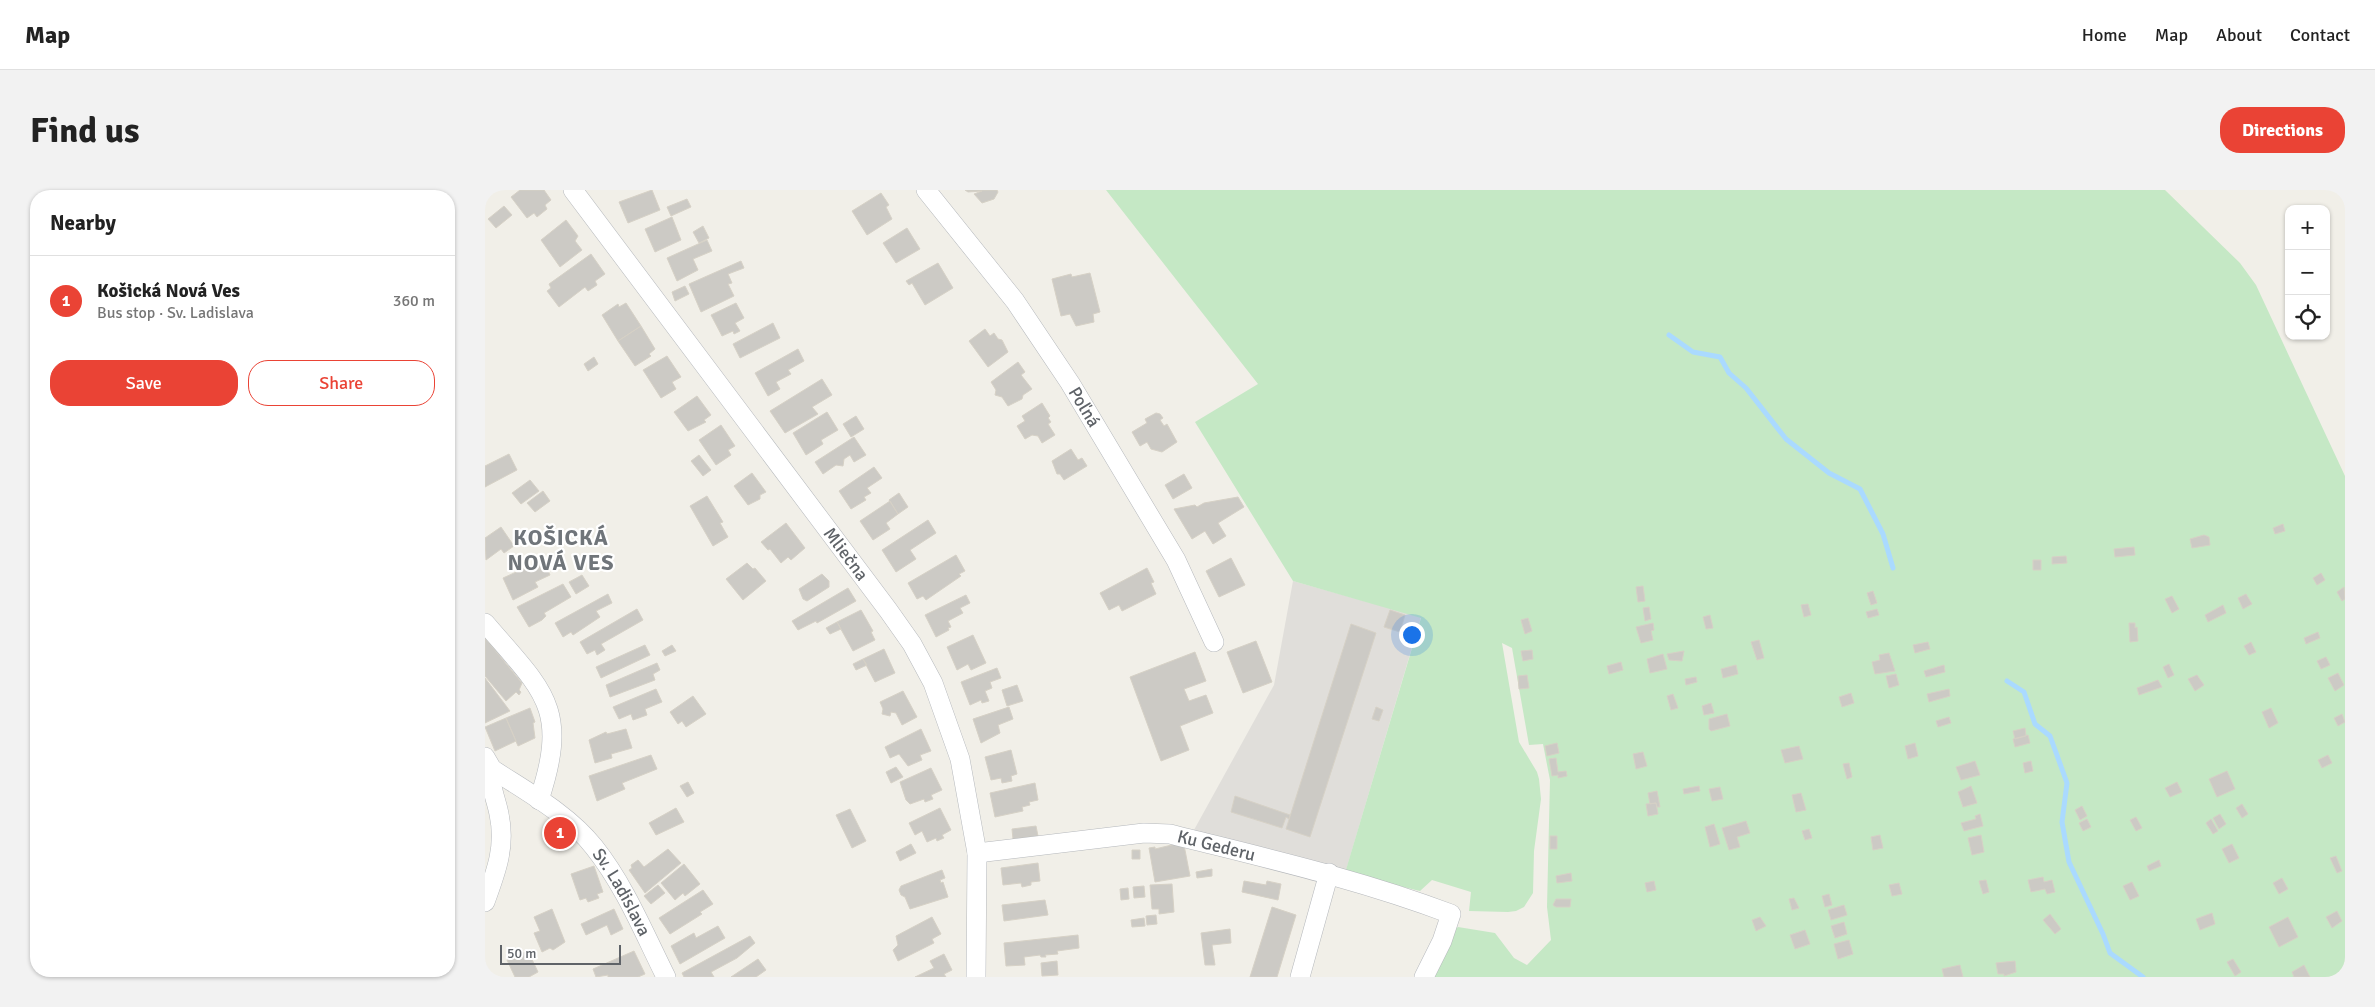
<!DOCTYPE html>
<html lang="en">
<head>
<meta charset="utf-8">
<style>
  :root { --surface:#fff; --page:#f2f2f2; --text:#222; --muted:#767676; --line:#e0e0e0; --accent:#ea4335 }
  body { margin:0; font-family:Signika,sans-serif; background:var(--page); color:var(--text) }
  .controls { position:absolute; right:15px; top:15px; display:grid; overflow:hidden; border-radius:10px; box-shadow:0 1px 4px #0004 }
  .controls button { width:45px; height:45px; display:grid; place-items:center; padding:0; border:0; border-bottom:1px solid var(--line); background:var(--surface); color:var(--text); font:25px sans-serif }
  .scale { position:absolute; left:15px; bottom:12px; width:121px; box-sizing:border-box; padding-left:5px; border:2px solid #5f6368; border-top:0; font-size:14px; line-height:18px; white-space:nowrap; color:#5f6368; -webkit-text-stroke:4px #fff; paint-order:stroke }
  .you { position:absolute; left:926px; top:444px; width:18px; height:18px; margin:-12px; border:4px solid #fff; border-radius:50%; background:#1a73e8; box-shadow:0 0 0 8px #1a73e833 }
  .badge { display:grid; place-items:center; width:32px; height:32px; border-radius:50%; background:var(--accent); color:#fff; font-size:16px; font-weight:700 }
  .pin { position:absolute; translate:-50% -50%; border:2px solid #fff; box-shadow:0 1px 5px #0006 }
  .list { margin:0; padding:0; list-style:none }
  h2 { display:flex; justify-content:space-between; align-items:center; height:65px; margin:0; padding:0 20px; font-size:21px }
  h2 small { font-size:16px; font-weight:400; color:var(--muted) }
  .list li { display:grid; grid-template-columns:32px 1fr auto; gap:15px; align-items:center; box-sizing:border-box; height:90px; padding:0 20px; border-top:1px solid var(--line) }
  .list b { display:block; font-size:19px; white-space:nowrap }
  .list p { margin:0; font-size:16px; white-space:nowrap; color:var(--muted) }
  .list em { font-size:16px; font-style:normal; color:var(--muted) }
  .actions { display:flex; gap:10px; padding:15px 20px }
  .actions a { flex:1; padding:11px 0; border:1px solid var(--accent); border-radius:20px; text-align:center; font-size:18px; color:var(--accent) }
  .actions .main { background:var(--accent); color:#fff }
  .icon { flex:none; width:28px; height:28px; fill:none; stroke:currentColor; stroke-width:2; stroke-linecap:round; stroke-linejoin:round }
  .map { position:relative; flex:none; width:1860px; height:787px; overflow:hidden; border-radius:20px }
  header { display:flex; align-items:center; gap:30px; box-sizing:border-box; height:70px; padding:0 25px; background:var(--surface); border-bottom:1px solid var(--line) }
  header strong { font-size:24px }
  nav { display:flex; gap:28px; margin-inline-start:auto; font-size:18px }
  .intro { display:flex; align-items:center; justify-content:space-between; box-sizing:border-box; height:120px; padding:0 30px }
  h1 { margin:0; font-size:35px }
  .button { padding:12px 22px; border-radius:20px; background:var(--accent); color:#fff; font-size:18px; font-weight:700 }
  main { display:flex; gap:30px; padding:0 30px }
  aside { flex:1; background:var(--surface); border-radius:20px; box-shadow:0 1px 4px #0004 }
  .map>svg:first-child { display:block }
</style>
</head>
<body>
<header>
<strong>Map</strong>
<nav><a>Home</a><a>Map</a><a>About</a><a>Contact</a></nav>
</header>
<div class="intro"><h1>Find us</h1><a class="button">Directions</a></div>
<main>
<aside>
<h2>Nearby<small></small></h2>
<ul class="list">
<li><span class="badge">1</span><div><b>Košická Nová Ves</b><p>Bus stop · Sv. Ladislava</p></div><em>360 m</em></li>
</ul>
<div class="actions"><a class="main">Save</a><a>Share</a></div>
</aside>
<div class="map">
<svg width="1860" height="787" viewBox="0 0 1860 787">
  <rect width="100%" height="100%" fill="#f1efe8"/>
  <path fill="#e0deda" d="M808 391 936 427 859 687 704 649 789 495Z"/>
  <path fill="#c5e8c5" d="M621 0H1680L1755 73 1771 95 1860 286V787H944L964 743 973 737 1010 743 1029 768 1042 775 1066 750 1062 717 1065 590 1058 554 1044 555 1027 458 1017 453 1034 552 1052 582 1054 589 1056 609 1049 661 1048 703 1039 717 1031 721 1023 722 984 721 986 702 947 690 935 701 860 683 936 428 808 391 710 232 773 194Z"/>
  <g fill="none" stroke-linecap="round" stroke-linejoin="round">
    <path stroke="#aadaff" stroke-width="5" d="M1184 145 1208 162 1235 167 1244 183 1261 198 1301 249 1344 283 1375 299 1398 344 1408 378
      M1522 491 1539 502 1550 534 1565 546 1582 593 1577 632 1584 672 1618 744 1625 763 1658 787"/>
  </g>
  <path fill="#cccac5" stroke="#d6d1c6" d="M35 0H59L66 10 60 15 62 19 52 27 49 23 42 28 26 7Z
    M167 0 175 20 143 33 134 12Z
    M480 0H512L513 2 509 9 497 13 489 4 497 1 483 2Z
    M396 3 404 15 401 17 407 29 382 45 367 21Z
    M202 9 206 17 186 26 182 17Z
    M19 16 27 25 11 38 3 29Z
    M187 27 196 50 170 62 160 39Z
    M81 30 93 46 90 51 97 60 75 77 56 50Z
    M218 36 224 48 214 53 208 42Z
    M422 38 435 59 411 73 398 53Z
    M222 50 227 61 208 69 213 80 192 91 182 68Z
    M106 64 120 84 110 91 112 95 103 101 100 97 74 117 62 101 66 98 64 94Z
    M256 71 259 78 243 84 247 93 243 94 249 106 216 122 204 94Z
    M453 73 468 98 440 115 427 93 424 95 421 91Z
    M605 83 615 122 608 124 609 132 591 136 585 124 576 126 567 89 586 84 587 87Z
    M200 96 204 104 190 111 187 102Z
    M141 113 156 136 133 151 117 125 133 114 134 117Z
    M251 113 259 128 250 133 255 141 249 144 248 141 237 146 226 125Z
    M288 133 295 148 255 168 248 154Z
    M156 136 170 159 164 164 166 166 150 176 133 151Z
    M500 139 505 146 509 143 513 149 517 150 523 162 503 177 484 151Z
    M313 159 319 171 303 180 306 184 291 192 295 199 283 206 270 183Z
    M182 166 196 187 187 192 191 199 176 208 158 180Z
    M109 167 113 174 103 181 99 174Z
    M533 172 540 182 536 185 547 199 538 205 537 209 523 216 517 207 510 205 511 200 506 192Z
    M337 189 347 205 327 217 333 224 300 243 285 221Z
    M212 206 226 225 219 230 221 232 203 241 189 222Z
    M557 213 565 226 563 228 566 232 563 234 570 245 557 253 553 246 547 245 540 249 532 236 540 231 537 226Z
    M342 222 353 240 336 250 338 254 321 265 308 243Z
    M671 223 675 224 678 228 675 230 679 236 682 234 692 252 677 262 666 259 662 252 655 256 647 242 662 233 660 229Z
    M371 226 379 239 366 247 358 234Z
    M236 235 250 256 243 260 246 265 231 275 214 250Z
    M369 247 381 265 369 272 365 265 359 269 358 276 351 275 338 284 330 272Z
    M586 259 593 270 597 268 602 276 579 290 575 284H572L567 271Z
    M24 264 32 280 0 297V276Z
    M214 265 226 280 218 286 206 271Z
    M389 277 397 288 382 298 386 303 379 307 381 310 366 319 354 301Z
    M267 283 281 302 275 305V309L263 315 249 296Z
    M699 284 707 298 688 309 680 295Z
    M45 290 54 301 36 314 27 303Z
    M58 301 65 311 50 322 42 313Z
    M414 303 423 317 413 324 404 310Z
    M222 306 238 332 235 333 243 347 228 356 205 316Z
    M753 307 759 317 733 333 741 346 728 354 720 341 707 349 689 319 710 315 712 317 719 313Z
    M405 311 413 324 401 333 405 339 388 350 375 331Z
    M443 330 451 343 425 360 431 369 411 382 397 360Z
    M301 333 320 358 306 370 303 367 296 373 285 359 283 360 276 352Z
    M1798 334 1800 341 1790 344 1788 338Z
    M16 337 29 356 19 363 16 359 1 370 0 348Z
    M1719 345 1724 347 1725 355 1707 358 1705 349Z
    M1649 357 1650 365 1630 367 1629 359Z
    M471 365 480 381 474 384 476 386 441 410 438 406 432 409 423 393Z
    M1581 366 1582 373 1567 374V367Z
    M746 368 760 395 734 407 721 381Z
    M58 370 65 385 50 392 53 397 28 410 18 388Z
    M1548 370H1556V380H1548Z
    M262 373 268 379 270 378 281 391 258 410 241 389Z
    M662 378 669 392 666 393 671 404 637 421 634 415 624 420 615 403Z
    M1836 383 1840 390 1832 395 1828 388Z
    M337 384 344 391V397L322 411 318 409 314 399Z
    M97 385 104 396 91 404 84 392Z
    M78 394 86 407 59 423 61 426 57 430 44 437 32 417Z
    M1158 396 1160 411 1153 412 1151 397Z
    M1859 397 1860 409 1857 411 1852 402Z
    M363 398 371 411 332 433 331 431 313 440 307 431Z
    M1388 401 1392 413 1386 415 1382 403Z
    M123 404 127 413 111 421 115 427 88 445 86 442 78 447 70 433Z
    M1761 404 1767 414 1758 419 1753 408Z
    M481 405 485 413 475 418 478 423 463 431 466 437 463 438 464 440 451 447 440 425Z
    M1687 406 1694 419 1687 423 1680 409Z
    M1323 414 1326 425 1319 427 1316 415Z
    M1738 415 1741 423 1723 432 1720 425Z
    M1164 417 1166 429 1160 431 1158 418Z
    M152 419 158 430 116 454 120 460 112 465 110 460 102 464 95 452Z
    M1392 419 1394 425 1383 428 1381 422Z
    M376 420 388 441 386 442 390 450 368 461 352 432Z
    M905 420 920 425 915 442 899 437Z
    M1225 425 1228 438 1221 439 1218 427Z
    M1043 428 1047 441 1040 444 1036 430Z
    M352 432 356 439 345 444 341 438Z
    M1168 433 1169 440 1166 441 1168 450 1156 453 1151 437Z
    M1644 433H1650V438L1652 437 1653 451 1645 452Z
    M866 434 891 443 825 647 801 639Z
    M1833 442 1835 448 1821 454 1819 448Z
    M488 445 501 473 486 480 483 474 472 480 462 457Z
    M0 448 37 493 34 500 36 502 34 505 31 502 21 511 0 486Z
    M1274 450 1279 468 1272 470 1266 452Z
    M771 451 787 492 758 503 742 462Z
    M1443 452 1445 459 1430 463 1428 455Z
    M1766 452 1771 462 1764 465 1759 456Z
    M160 455 165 465 116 488 111 477Z
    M187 455 191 461 180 466 177 461Z
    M399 459 410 483 390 492 378 469Z
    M1047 460 1048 469 1038 471 1036 461Z
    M1199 461 1197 471 1184 470 1182 464Z
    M710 462 721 491 699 499 704 511 721 505 728 523 695 536 704 560 676 571 645 487Z
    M1404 463 1410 481 1390 484 1387 472 1395 470 1394 465Z
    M1178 464 1182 479 1165 483 1162 469Z
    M1841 467 1845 475 1836 479 1832 471Z
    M378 469 382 475 371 480 368 474Z
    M1136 472 1138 480 1124 484 1122 476Z
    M172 473 175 480 168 484 170 490 125 507 121 495Z
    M1684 474 1689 485 1683 488 1678 477Z
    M1251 475 1253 484 1238 488 1236 479Z
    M1459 475 1460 482 1441 487 1439 481Z
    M512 478 516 488 505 492 507 498 500 501 504 511 497 513 496 510 485 515 476 492Z
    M1853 483 1859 495 1850 501 1843 488Z
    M1411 484 1414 495 1404 498 1401 486Z
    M1042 485 1044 498 1034 499 1033 486Z
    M1712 485 1719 495 1710 501 1703 489Z
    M1211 487 1212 492 1201 495 1200 489Z
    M0 488 25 521 0 533Z
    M1673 490 1677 497 1654 505 1652 498Z
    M532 495 538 511 522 516 517 500Z
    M171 499 177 512 160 519 162 525 148 530 146 524 134 529 128 517Z
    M1464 499 1465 506 1444 512 1442 504Z
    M418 501 432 527 417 535 411 523 406 522 405 526 397 524 398 519 395 512Z
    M1366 503 1369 513 1357 517 1354 507Z
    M1188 504 1193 518 1186 520 1182 506Z
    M208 506 221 524 201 537 197 531 193 534 185 522Z
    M1226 513 1229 523 1219 525 1217 516Z
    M524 517 528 529 513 535 515 543 496 553 488 529Z
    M891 517 898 520 894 531 887 529Z
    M45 518 50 532 48 533 50 548 33 556 21 528Z
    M1786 518 1793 533 1784 538 1777 522Z
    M1242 524 1245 536 1226 541 1224 539V529Z
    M1857 524 1860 532 1853 536 1849 528Z
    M1464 527 1466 533 1453 537 1451 531Z
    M21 528 31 551 10 561 0 537Z
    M1540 538 1541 546 1530 549 1528 541Z
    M141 539 147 558 126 564 127 568 110 573 104 550 121 542 122 544Z
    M436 539 446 561 435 565 437 570 423 576 414 564 405 568 400 557Z
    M1543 545 1545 553 1530 557 1528 549Z
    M1072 553 1074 563 1062 566 1060 556Z
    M1430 553 1433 566 1423 569 1420 556Z
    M1314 556 1318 569 1300 573 1296 560Z
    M526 560 532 584 526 586 527 591 517 593 516 588 506 590 500 567Z
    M1158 562 1162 576 1151 579 1148 564Z
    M166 565 172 579 137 593 140 599 112 611 104 586Z
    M1843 565 1847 573 1837 578 1833 570Z
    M1071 568 1073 582 1081 581 1082 586 1073 588V585L1067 586 1064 569Z
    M1490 571 1495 585 1476 590 1471 577Z
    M1546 571 1548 581 1540 583 1538 573Z
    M1364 573 1367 587 1362 589 1358 574Z
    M411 577 418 587 406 593 401 582Z
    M446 578 457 600 446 605 448 609 440 612 439 609 425 614 421 610 415 592Z
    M1742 581 1750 599 1732 607 1724 589Z
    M203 592 209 603 202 607 195 596Z
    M1692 592 1697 602 1685 607 1680 598Z
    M550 593 553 610 544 612 545 615 537 617 538 621 510 627 505 603Z
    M1214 596 1215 601 1199 604 1198 599Z
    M1486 596 1492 613 1478 617 1473 602Z
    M1235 597 1238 609 1227 611 1224 599Z
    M1172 601 1175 617H1172L1171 613 1165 614 1163 603Z
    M1316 603 1321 620 1311 622 1307 605Z
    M750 606 805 625 804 629 801 627 797 638 746 622Z
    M1171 613 1173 624 1163 626 1161 614Z
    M1757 614 1763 624 1757 628 1751 618Z
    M1597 616 1602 626 1595 630 1590 620Z
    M191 618 199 632 171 645 164 633Z
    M455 618 466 640 457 645 459 648 452 651 451 648 442 652 437 641 430 645 424 633Z
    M365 619 381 651 367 658 351 625Z
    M1495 624 1498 636 1479 641 1476 633 1491 629 1490 626Z
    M1735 624 1741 634 1734 639 1728 628Z
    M1651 627 1657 638 1651 641 1645 630Z
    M1602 629 1606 637 1598 641 1594 633Z
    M1726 629 1733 641 1728 644 1721 633Z
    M1261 631 1265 643 1252 647 1255 657 1244 660 1237 638Z
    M1229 634 1235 654 1225 657 1220 637Z
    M551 636 553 646 528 649 527 639Z
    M1324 639 1327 648 1320 650 1317 641Z
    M1395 645 1398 658 1388 660 1386 647Z
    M1496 645 1499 662 1487 665 1483 648Z
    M1065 646H1072V659H1065Z
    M695 653 699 655 705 686 670 692 664 658 670 657V659Z
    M426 654 431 663 415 671 411 662Z
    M1747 654 1754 668 1744 673 1737 659Z
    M183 659 196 673 160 703 144 680 147 678 146 675 153 670 159 677Z
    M647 660H655V669H647Z
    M1851 666 1857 681 1852 683 1845 668Z
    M1674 670 1676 676 1664 681 1662 676Z
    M553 673 555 691 546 692V695L537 697 536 693 518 695 516 678Z
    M199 674 215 694 200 706 198 703 190 710 176 693Z
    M109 676 118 702 112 704 114 708 103 712 101 708 95 710 86 684Z
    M727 679V686L712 688 711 682Z
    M457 680 460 688 455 690 456 693 458 692 463 707 425 719 420 707 416 705 414 700 416 696Z
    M1086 683 1087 691 1072 693 1071 686Z
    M1558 687 1559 692 1567 690 1570 702 1562 704 1560 699 1546 702 1543 690Z
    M1797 688 1803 699 1794 704 1788 693Z
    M1501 690 1504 702 1498 704 1494 691Z
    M759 691 781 695 782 691 796 694 793 710 757 702Z
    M1169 691 1171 700 1162 702 1160 693Z
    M1647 692 1654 706 1645 710 1638 696Z
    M1414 693 1417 704 1407 706 1404 695Z
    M687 694 689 722 674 724V719H667L665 695Z
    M173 695 180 703 166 714 159 706Z
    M659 696 660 707 649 708 648 697Z
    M643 698 644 709 636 710 635 699Z
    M218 700 228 714 215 722 217 724 185 744 174 728Z
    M1344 704 1347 715 1340 717 1337 706Z
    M1309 708 1314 718 1307 720 1304 709Z
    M1071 709H1086L1085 717H1071L1068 715Z
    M560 710 563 725 519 731 517 715Z
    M1359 715 1362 725 1346 730 1343 720Z
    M787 717 811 725 792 787H765Z
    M67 719 80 752 68 760 65 758 57 762 49 743 55 741 49 727Z
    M129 719 138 739 126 745 122 735 101 745 96 734Z
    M1852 721 1857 731 1847 738 1841 727Z
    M1727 723 1730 734 1715 740 1711 729Z
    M1565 724 1576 739 1570 744 1558 730Z
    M671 725 672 734 662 735 661 726Z
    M447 727 456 744 447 749 449 753 413 771 408 760 413 755 411 746Z
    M1275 727 1281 736 1271 741 1267 730Z
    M1803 727 1813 747 1794 757 1784 737Z
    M659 728 660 736 647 737 646 730Z
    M1359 732 1362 744 1350 748 1346 736Z
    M233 736 240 748 195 774 186 756 209 743 211 748Z
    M745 739 746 753 727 755 730 775H720L716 743Z
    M1320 740 1325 754 1310 759 1305 745Z
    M593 745 594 758 572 761 573 764 560 765 561 767H556L555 765 539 767 540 775 521 776 519 753Z
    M265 746 270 753 252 768 226 782 229 787H199L197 783Z
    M1364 750 1368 764 1353 769 1349 754Z
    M43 761 53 782 44 787H30L22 770Z
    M149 761 160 784 153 787H123V785L111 787 108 779Z
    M459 764 467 780 459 784 461 787H430L449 778 445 771Z
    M273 769 281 780 271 787H246Z
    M1748 769 1756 782 1750 786 1742 772Z
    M572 771 573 785 557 786 556 773Z
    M1530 771 1531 782 1519 786V784H1513L1511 773Z
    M1475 775 1478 787H1459L1457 779Z
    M1819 775 1825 787H1809L1807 782Z"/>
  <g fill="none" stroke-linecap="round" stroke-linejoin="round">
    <defs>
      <g id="minor">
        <path id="s1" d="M88 0 403 420 427 454 448 493 475 569 492 663 491 787"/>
        <path id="s2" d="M441 0 530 111 585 193 691 370 729 452"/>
        <path d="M0 433C58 501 85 517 54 610"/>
        <path id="s3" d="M0 567 7 579C42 602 83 624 109 657 140 696 159 743 181 787"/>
        <path id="s4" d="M492 663 659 643 685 644C780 668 874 689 966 724L957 751 939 787"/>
        <path d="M0 712C11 682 21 657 14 624 11 608 4 596 7 579"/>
        <path d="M815 787 844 683"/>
      </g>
    </defs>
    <use href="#minor" stroke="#b5b8bc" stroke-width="20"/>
    <use href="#minor" stroke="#fff" stroke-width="19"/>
  </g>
  <g text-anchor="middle" stroke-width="4.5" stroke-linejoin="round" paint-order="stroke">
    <g font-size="18" fill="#5f6368" stroke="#fff">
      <text dy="6" stroke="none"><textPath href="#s2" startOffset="269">Poľná</textPath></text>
      <text dy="6" stroke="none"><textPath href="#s1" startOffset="455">Mliečna</textPath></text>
      <text dy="6" stroke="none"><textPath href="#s4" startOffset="242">Ku Gederu</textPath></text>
      <text dy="6" stroke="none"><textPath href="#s3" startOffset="196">Sv. Ladislava</textPath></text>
    </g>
    <g font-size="22" font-weight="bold" letter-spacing="1" fill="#70757a" stroke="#fff">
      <text x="76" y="355">KOŠICKÁ<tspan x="76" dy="25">NOVÁ VES</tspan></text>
    </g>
  </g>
</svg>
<div class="controls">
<button>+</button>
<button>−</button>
<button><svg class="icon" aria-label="locate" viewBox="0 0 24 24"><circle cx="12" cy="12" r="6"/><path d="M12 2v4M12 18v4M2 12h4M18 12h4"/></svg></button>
</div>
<div class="scale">50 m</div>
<div class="you"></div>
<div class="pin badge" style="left:75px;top:643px">1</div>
</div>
</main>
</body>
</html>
